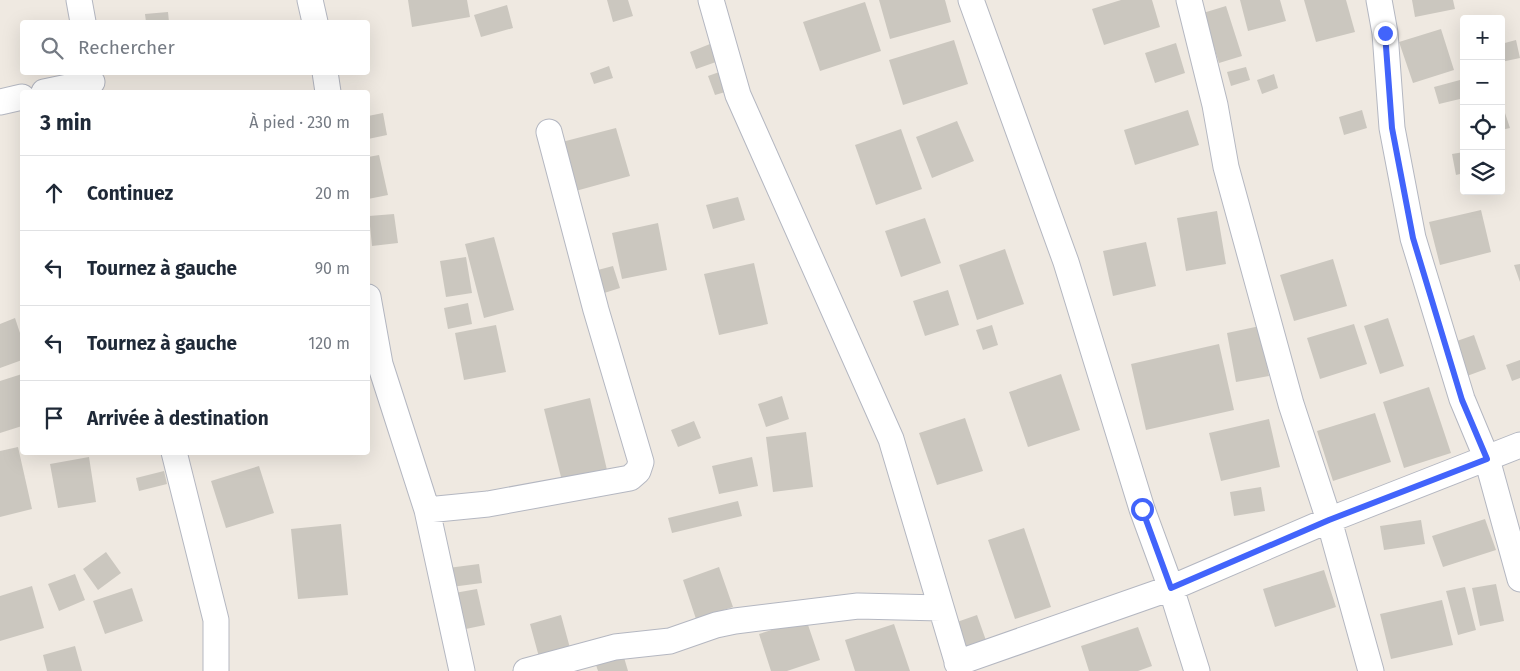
<!DOCTYPE html>
<html lang="fr">
<head>
<meta charset="utf-8">
<style>
  :root { --surface:#fff; --page:#f2f2f3; --text:#1f2937; --muted:#747a83; --line:#e0e1e3 }
  body { margin:0; font-family:"Fira Sans",sans-serif; background:var(--page); color:var(--text) }
  .controls { position:absolute; right:15px; top:15px; display:grid; overflow:hidden; border-radius:5px; box-shadow:0 5px 20px #0002 }
  .controls button { width:45px; height:45px; display:grid; place-items:center; padding:0; border:0; border-bottom:1px solid var(--line); background:var(--surface); color:var(--text); font:25px sans-serif }
  .stop { position:absolute; width:15px; height:15px; margin:-11px; border:4px solid #4264fb; border-radius:50%; background:#fff }
  .stop.end { background:#4264fb; border-color:#fff; box-shadow:0 1px 5px #0008 }
  .list { margin:0; padding:0; list-style:none }
  h2 { display:flex; justify-content:space-between; align-items:center; height:65px; margin:0; padding:0 20px; font-size:21px }
  h2 small { font-size:16px; font-weight:400; color:var(--muted) }
  .list li { display:grid; grid-template-columns:32px 1fr auto; gap:15px; align-items:center; box-sizing:border-box; height:75px; padding:0 20px; border-top:1px solid var(--line) }
  .list b { display:block; font-size:19px; white-space:nowrap }
  .list em { font-size:16px; font-style:normal; color:var(--muted) }
  .icon { flex:none; width:28px; height:28px; fill:none; stroke:currentColor; stroke-width:2; stroke-linecap:round; stroke-linejoin:round }
  .map { position:relative; flex:none; width:1520px; height:671px; overflow:hidden }
  .search { position:absolute; background:var(--surface); box-shadow:0 5px 20px #0002; left:20px; top:20px; width:350px; height:55px; display:flex; align-items:center; gap:12px; box-sizing:border-box; padding:0 18px; border-radius:5px; color:var(--muted); font-size:19px }
  .panel { position:absolute; background:var(--surface); box-shadow:0 5px 20px #0002; left:20px; top:90px; width:350px; height:365px; border-radius:5px }
  .map>svg:first-child { display:block }
</style>
</head>
<body>
<div class="map">
<svg width="1520" height="671" viewBox="0 0 1520 671">
  <rect width="100%" height="100%" fill="#efe9e1"/>
  <path fill="#cbc7bf" d="M408 0H467L470 17 412 27Z
    M607 0H628L633 16 613 22Z
    M879 0H945L951 22 890 39Z
    M1121 0H1152L1160 27 1104 45 1092 9Z
    M1240 0H1280L1286 21 1248 31Z
    M1304 0H1346L1355 32 1316 42Z
    M1412 0H1453L1455 9 1415 17Z
    M865 2 881 51 820 71 803 22Z
    M507 5 513 28 481 37 474 15Z
    M1226 6 1242 56 1219 63 1203 13Z
    M168 12 169 22H146L145 14Z
    M1441 29 1454 70 1413 83 1399 42Z
    M954 40 968 84 903 105 889 60Z
    M1516 40 1520 58 1501 62V44Z
    M1176 43 1185 73 1155 83 1145 53Z
    M710 44 716 62 696 69 690 52Z
    M609 66 613 78 594 84 590 73Z
    M1246 67 1250 80 1231 86 1227 72Z
    M725 70 732 90 715 95 708 76Z
    M1274 74 1278 88 1262 94 1257 80Z
    M1460 80 1464 98 1439 104 1434 87Z
    M1501 101 1510 128 1501 130Z
    M1188 110 1199 145 1135 165 1124 130Z
    M1362 110 1367 128 1344 135 1339 117Z
    M383 113 387 135 368 139V116Z
    M957 121 974 161 932 178 916 137Z
    M616 128 630 176 572 192 558 143Z
    M901 129 922 189 876 205 855 145Z
    M1464 152V173L1456 175 1452 154Z
    M379 155 388 195 368 199V157Z
    M738 197 745 220 713 229 706 205Z
    M1481 210 1491 252 1440 265 1429 222Z
    M1217 211 1226 264 1186 271 1177 218Z
    M394 214 398 243 372 246 369 216Z
    M925 218 941 263 901 277 885 231Z
    M658 223 667 270 622 279 612 233Z
    M494 237 514 310 484 318 465 244Z
    M1146 242 1156 286 1113 296 1103 251Z
    M1005 249 1024 304 977 320 959 265Z
    M466 257 472 293 446 297 440 261Z
    M1333 259 1347 306 1294 321 1280 275Z
    M754 263 768 324 719 335 704 274Z
    M1520 264V282L1514 265Z
    M613 266 620 288 601 294 594 271Z
    M948 290 959 325 925 336 913 301Z
    M468 303 472 324 448 329 444 308Z
    M15 318 22 339V360L0 368V324Z
    M1388 318 1404 366 1380 374 1364 326Z
    M1354 324 1367 364 1320 379 1307 338Z
    M496 325 506 372 464 380 455 333Z
    M992 325 998 345 983 350 976 330Z
    M1260 326 1269 376 1236 382 1227 333Z
    M1474 335 1486 369 1467 376 1454 342Z
    M1219 344 1234 410 1146 430 1131 364Z
    M1520 360V378L1512 381 1506 365Z
    M22 374V426L0 433V381Z
    M1061 374 1080 430 1028 447 1009 392Z
    M1429 387 1451 453 1404 468 1383 402Z
    M782 396 789 419 766 427 758 404Z
    M590 398 607 470 562 481 544 409Z
    M1375 413 1391 462 1333 481 1317 431Z
    M965 418 983 471 937 485 919 433Z
    M1269 419 1280 467 1221 481 1209 433Z
    M694 421 701 438 678 447 671 430Z
    M806 432 813 487 773 492 766 437Z
    M18 447 32 509 0 517V451Z
    M89 457 96 502 58 508 50 464Z
    M752 457 758 486 719 494 712 466Z
    M259 466 274 513 226 528 211 481Z
    M164 471 167 484 139 491 136 478Z
    M1261 487 1265 511 1234 516 1230 492Z
    M738 501 742 516 672 533 668 518Z
    M1485 519 1496 550 1443 567 1432 536Z
    M1421 520 1425 544 1384 550 1380 526Z
    M341 524 348 595 298 599 291 529Z
    M1024 528 1051 607 1015 619 988 540Z
    M106 552 121 573 98 590 83 569Z
    M479 564 482 583 451 587 448 568Z
    M719 567 733 607 696 619 683 580Z
    M1324 570 1336 607 1275 627 1263 589Z
    M75 574 85 600 59 611 48 584Z
    M1496 584 1504 621 1480 626 1472 588Z
    M32 586 44 628 0 641V596Z
    M1465 587 1476 630 1458 635 1446 591Z
    M132 588 143 621 105 634 93 601Z
    M477 589 485 625 456 631 449 594Z
    M1442 600 1453 645 1391 659 1380 614Z
    M561 615 570 648 539 657 530 624Z
    M977 615 989 649 968 656 957 622Z
    M806 619 820 660 787 671H771L759 634Z
    M894 624 910 671H855L845 640Z
    M1138 627 1152 666 1138 671H1089L1081 646Z
    M75 646 82 671H47L43 655Z
    M623 654 628 671H598L595 662Z"/>
  <g fill="none" stroke-linecap="round" stroke-linejoin="round">
    <defs>
      <path id="street" d="M79 0 83 22
        M310 0 315 22
        M711 0 738 95 891 439 960 671
        M971 0 1066 262 1142 509 1171 588 1197 671
        M1189 0 1215 105 1226 167 1291 404 1329 520 1371 671
        M1379 0 1385 33 1392 128 1413 238 1462 399 1487 459 1520 579
        M325 72 328 92
        M44 92 92 82
        M0 102 22 97
        M368 297 380 364 427 510 462 671
        M174 452 216 620V671
        M427 510 488 504 630 478 638 471 641 462 596 310 549 132
        M957 663 1171 588 1329 520 1520 445
        M526 671 615 647 670 641 716 625 735 621 858 606 941 608"/>
    </defs>
    <use href="#street" stroke="#b4b7c1" stroke-width="27"/>
    <use href="#street" stroke="#fff" stroke-width="25"/>
  </g>
  <g fill="none" stroke-linecap="round" stroke-linejoin="round">
    <path stroke="#4264fb" stroke-width="6" d="M1142 509 1171 588 1329 520 1487 459 1462 400 1413 238 1392 128 1385 33"/>
  </g>
</svg>
<div class="controls">
<button>+</button>
<button>−</button>
<button><svg class="icon" aria-label="locate" viewBox="0 0 24 24"><circle cx="12" cy="12" r="6"/><path d="M12 2v4M12 18v4M2 12h4M18 12h4"/></svg></button>
<button><svg class="icon" aria-label="layers" viewBox="0 0 24 24"><path d="M12 4l9 5-9 5-9-5zM3 14l9 5 9-5"/></svg></button>
</div>
<div class="stop" style="left:1142px;top:509px"></div>
<div class="stop end" style="left:1385px;top:33px"></div>
<div class="search"><svg class="icon" aria-label="search" viewBox="0 0 24 24"><circle cx="10" cy="10" r="6"/><path d="M15 15l6 6"/></svg>Rechercher</div>
<section class="panel">
<h2>3 min<small>À pied · 230 m</small></h2>
<ul class="list">
<li><svg class="icon" aria-label="ahead" viewBox="0 0 24 24"><path d="M12 20V5M6 11l6-6 6 6"/></svg><div><b>Continuez</b></div><em>20 m</em></li>
<li><svg class="icon" aria-label="left" viewBox="0 0 24 24"><path d="M17 20v-9H6M10 6l-5 5 5 5"/></svg><div><b>Tournez à gauche</b></div><em>90 m</em></li>
<li><svg class="icon" aria-label="left" viewBox="0 0 24 24"><path d="M17 20v-9H6M10 6l-5 5 5 5"/></svg><div><b>Tournez à gauche</b></div><em>120 m</em></li>
<li><svg class="icon" aria-label="arrive" viewBox="0 0 24 24"><path d="M6 21V4h12l-3 4 3 4H6"/></svg><div><b>Arrivée à destination</b></div></li>
</ul>
</section>
</div>
</body>
</html>
